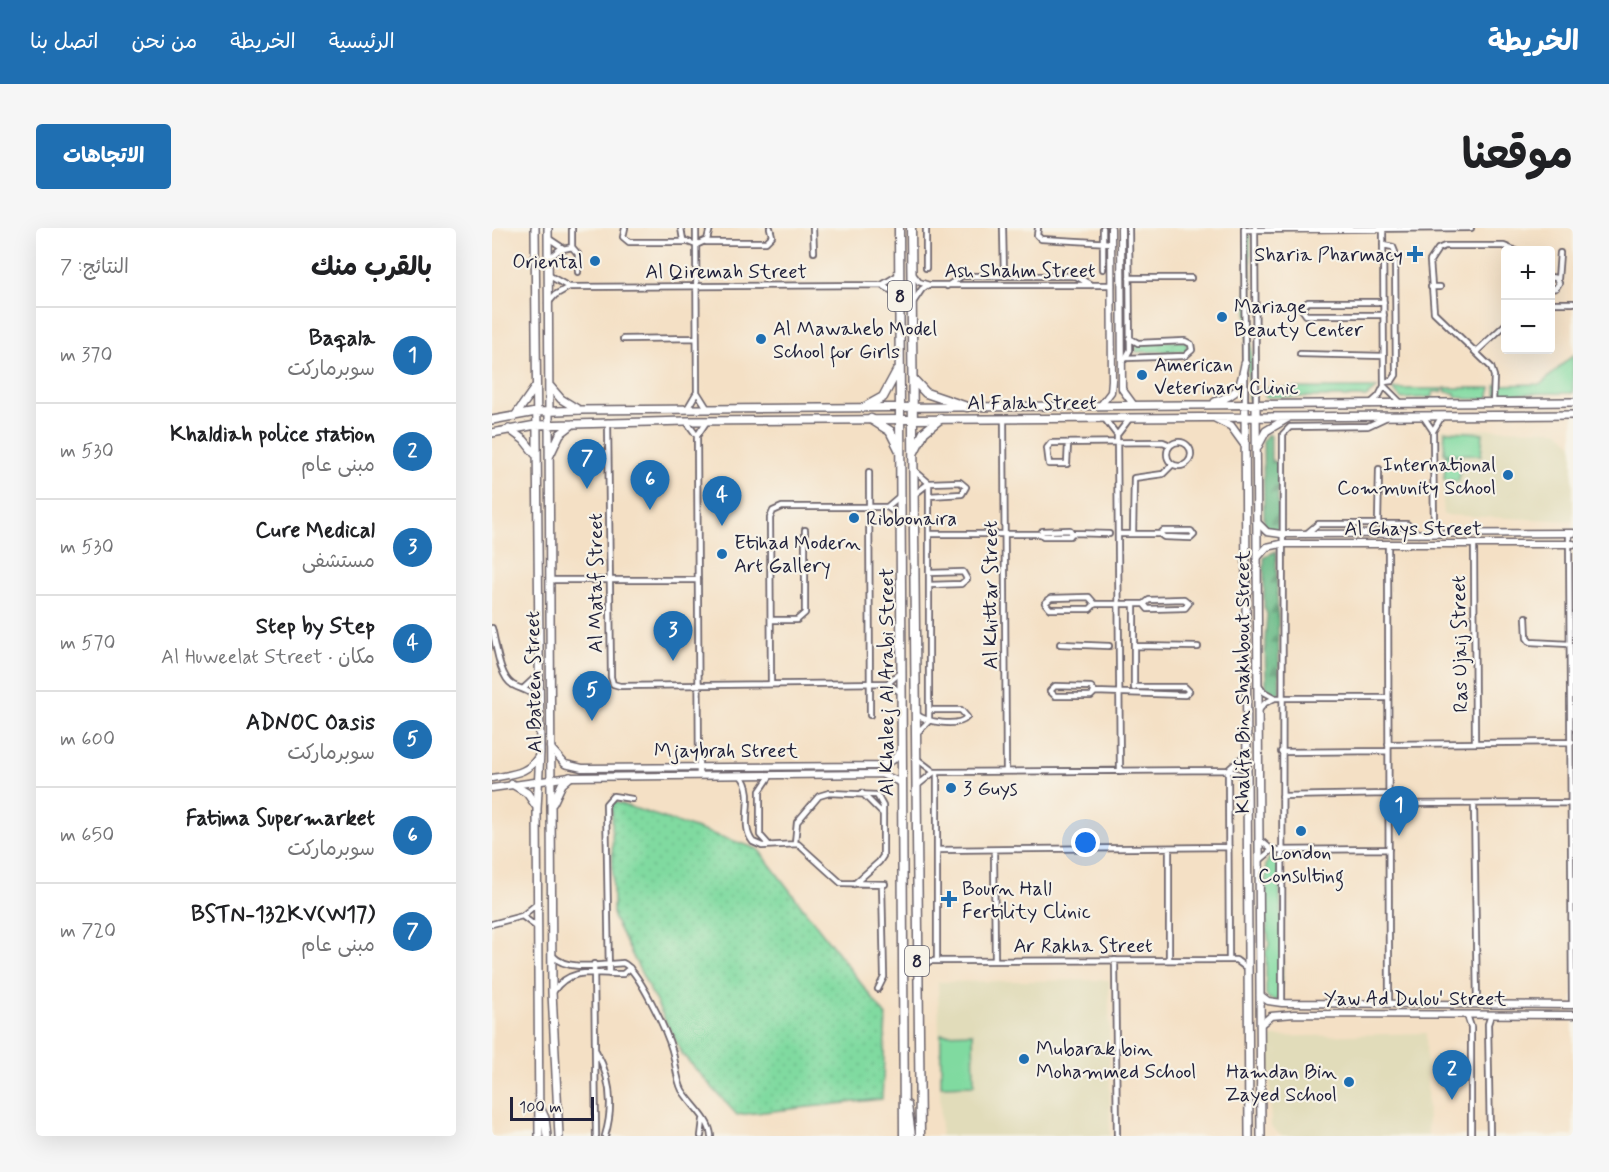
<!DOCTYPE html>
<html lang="ar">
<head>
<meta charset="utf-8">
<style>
  :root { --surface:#fff; --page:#f6f6f6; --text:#202124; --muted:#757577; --line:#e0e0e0; --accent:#1f6fb2 }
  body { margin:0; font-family:Mynerve,"Playpen Sans Arabic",sans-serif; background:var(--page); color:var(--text); direction:rtl }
  .controls { position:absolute; right:18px; top:18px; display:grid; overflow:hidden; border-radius:6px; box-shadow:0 6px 24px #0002 }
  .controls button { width:54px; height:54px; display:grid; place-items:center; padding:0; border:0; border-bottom:2px solid var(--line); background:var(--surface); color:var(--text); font:30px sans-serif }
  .scale { position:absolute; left:18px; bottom:15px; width:84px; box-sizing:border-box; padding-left:6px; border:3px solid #22223b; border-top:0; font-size:16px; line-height:21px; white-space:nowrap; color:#22223b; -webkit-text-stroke:4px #f7f3e8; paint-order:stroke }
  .you { position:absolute; left:594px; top:615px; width:21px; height:21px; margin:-15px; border:4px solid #fff; border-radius:50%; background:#1a73e8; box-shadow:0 0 0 9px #1a73e833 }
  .badge { display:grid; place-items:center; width:39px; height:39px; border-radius:50%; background:var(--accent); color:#fff; font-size:20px; font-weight:700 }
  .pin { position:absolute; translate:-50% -50px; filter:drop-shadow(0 2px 3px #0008) }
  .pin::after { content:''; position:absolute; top:32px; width:21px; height:18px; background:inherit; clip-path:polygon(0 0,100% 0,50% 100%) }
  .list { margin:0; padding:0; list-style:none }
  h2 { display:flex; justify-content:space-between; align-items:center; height:78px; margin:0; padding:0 24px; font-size:26px }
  h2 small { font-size:20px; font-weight:400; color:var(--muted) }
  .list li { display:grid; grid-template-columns:39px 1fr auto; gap:18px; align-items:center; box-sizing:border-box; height:96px; padding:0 24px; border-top:2px solid var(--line) }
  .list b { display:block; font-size:22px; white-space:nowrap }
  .list p { margin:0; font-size:20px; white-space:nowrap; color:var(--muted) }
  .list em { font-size:20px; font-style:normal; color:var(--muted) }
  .map { position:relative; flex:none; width:1081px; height:908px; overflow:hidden; direction:ltr; border-radius:6px }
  header { display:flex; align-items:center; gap:36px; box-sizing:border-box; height:84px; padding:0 30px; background:var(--accent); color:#fff }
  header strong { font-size:28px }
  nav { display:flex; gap:33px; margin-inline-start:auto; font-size:21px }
  .intro { display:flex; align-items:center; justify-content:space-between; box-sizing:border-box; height:144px; padding:0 36px }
  h1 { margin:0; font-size:42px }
  .button { padding:15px 27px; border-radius:6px; background:var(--accent); color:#fff; font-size:21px; font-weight:700 }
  main { display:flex; gap:36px; padding:0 36px }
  aside { flex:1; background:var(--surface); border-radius:6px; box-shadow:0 6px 24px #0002 }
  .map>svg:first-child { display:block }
</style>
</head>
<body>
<header>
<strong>الخريطة</strong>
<nav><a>الرئيسية</a><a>الخريطة</a><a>من نحن</a><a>اتصل بنا</a></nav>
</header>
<div class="intro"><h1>موقعنا</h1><a class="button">الاتجاهات</a></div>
<main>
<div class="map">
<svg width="1081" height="908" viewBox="0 0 1081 908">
  <defs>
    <pattern id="forest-firs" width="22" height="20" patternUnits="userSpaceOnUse" patternTransform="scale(1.5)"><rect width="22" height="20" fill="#68ba86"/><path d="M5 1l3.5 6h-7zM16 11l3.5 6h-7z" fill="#55976f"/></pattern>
    <pattern id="park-dots" width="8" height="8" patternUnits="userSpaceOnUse" patternTransform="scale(1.5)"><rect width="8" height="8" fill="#80daa0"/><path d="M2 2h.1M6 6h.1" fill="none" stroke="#6ebb8b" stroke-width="1.8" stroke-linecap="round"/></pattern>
  </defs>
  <rect width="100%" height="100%" fill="#f7f3e8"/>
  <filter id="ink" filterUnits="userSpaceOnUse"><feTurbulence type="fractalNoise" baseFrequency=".0167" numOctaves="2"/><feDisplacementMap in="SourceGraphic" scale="12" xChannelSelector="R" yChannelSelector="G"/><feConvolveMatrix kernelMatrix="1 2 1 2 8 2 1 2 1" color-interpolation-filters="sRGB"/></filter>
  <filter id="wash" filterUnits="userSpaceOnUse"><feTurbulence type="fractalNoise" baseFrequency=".008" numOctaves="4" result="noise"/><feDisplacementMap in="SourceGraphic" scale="24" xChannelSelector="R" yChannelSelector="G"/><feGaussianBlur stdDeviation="1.35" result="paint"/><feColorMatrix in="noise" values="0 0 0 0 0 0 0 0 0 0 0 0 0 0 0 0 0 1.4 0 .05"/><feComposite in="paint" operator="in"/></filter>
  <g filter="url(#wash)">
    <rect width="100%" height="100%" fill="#f4e0c5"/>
    <path fill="#e1dcba" d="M950 201 1066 202 1081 216V293L951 287Z
      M617 752 618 908H449L446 754Z
      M934 805 936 908H790L779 899 777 809Z"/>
    <path fill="#80daa0" stroke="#517e6e" stroke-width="1.5" d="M754 7H758L760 171H756Z
      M1081 127V165L1004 166V157L1049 156Z
      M773 160H885L874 169H773Z
      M953 160H999L996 171H975L963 168V165L954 164Z
      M900 161H951L950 164H941V169L910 171Z
      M953 203 991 205 989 227 952 225Z
      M954 227 969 228 967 253 952 252Z
      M783 628 786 630C787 666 796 742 785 774L776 770 774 766V724L777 717 774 690V637L777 630Z
      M481 805 482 857 449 858V806Z"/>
    <path fill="url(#forest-firs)" stroke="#456e60" stroke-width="1.5" d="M776 206 779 208V232L786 235V300L783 304 772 297 771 212Z
      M784 323 788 465 782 467 774 459 773 412 775 386 772 379V329Z"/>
    <path fill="url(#park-dots)" stroke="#517e6e" stroke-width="1.5" d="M644 113H695V123L644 124Z
      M120 573 266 621 394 788 390 871 245 887 191 827 121 689Z"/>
  </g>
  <g filter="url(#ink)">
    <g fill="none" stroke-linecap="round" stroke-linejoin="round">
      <defs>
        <path id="minor" d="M80 0V19L86 26V44
          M133 0 131 9 137 14H193
          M189 0 191 12 204 17 215 12 218 0
          M321 0 322 24
          M434 0V40
          M511 0 512 48
          M546 0 545 7 549 11 619 15
          M611 0V41
          M752 0 753 138
          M763 0 764 177
          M752 2 979 0
          M56 10 71 20
          M214 14H274L280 8 278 0
          M891 17 901 19 903 24 904 147 900 153 892 154
          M56 31 67 22 80 19
          M420 45 427 54 437 57H620
          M56 47 77 59 390 57 407 67
          M1058 49 1064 50 1067 55 1064 60 1058 61
          M637 50H699
          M1066 51 1068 25
          M390 57 408 46
          M455 58 470 48H584L599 57
          M939 59H948
          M422 73 430 61 436 57
          M892 74H816L809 80 814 87H892
          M56 75 63 67 77 59
          M1058 75H1081
          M131 111 204 110
          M984 124 1014 96
          M808 126 892 128
          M634 130 693 128 700 122 699 116 693 113 646 115 637 110
          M633 131 638 122 637 0
          M753 146V177
          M892 158 909 175
          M205 164 215 180
          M1001 175 1002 148 999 139 942 84 938 33 946 21 953 18H1012L1022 22
          M878 176 887 168 892 158 891 1
          M195 181 205 164 204 0
          M931 188 941 203
          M612 190 625 207 628 543
          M512 191 514 543
          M194 193 205 208 207 547
          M116 194 119 449 121 456 128 458 396 455 408 464
          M625 207 638 190
          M205 208 215 193
          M675 226a12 12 0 1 1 24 0a12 12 0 1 1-24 0Z
          M576 215 575 236H557L555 220 559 215 671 214 678 217
          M423 243 437 255
          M377 244 378 487
          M423 266 437 255 468 254 474 259 470 266 437 268
          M395 279 409 267
          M886 296 887 241
          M578 302 580 305 578 308H551L549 306 550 303Z
          M671 303H699L702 307 699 310 672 309 668 306Z
          M580 305 617 306
          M942 305 941 203 950 188
          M1077 305 1080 777
          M437 306H549
          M626 306H668
          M641 306 642 250 671 246 680 237
          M814 306 826 296H915L926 306
          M896 316 897 776
          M982 316 983 515
          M57 352H206
          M437 357 469 356 475 351 471 344 437 345
          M597 369 603 376 598 381H558L553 375 559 370Z
          M692 371 697 375 693 380 656 381 652 376 657 372Z
          M603 376H652
          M642 376V460
          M1034 389 1035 410 1038 414 1077 416
          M279 392H305L313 385V302
          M0 400C4 415 7 449 21 457 30 462 38 462 46 471
          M568 416 617 418
          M642 418 706 419
          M396 455 410 443
          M279 456 278 290 281 283 290 279H395L409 289
          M767 457 772 464 783 470
          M563 458 599 459 603 464 599 468H563L558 463Z
          M32 460 46 447
          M603 464 693 467 697 463 693 459H642
          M767 482 773 475 783 470H896
          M424 486C434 494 466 500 475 489L469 482H437
          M437 493V255
          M424 506 437 493
          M896 516 1080 514
          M789 524 896 523
          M425 531 442 544
          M736 542 737 732
          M736 542 754 526
          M445 544V733
          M249 548C265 567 246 596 261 614L270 618 306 616 349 655 393 656
          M426 557 442 544 736 542 747 546 755 554
          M370 565 391 586
          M790 568 896 566
          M896 576 1079 575
          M982 576 985 776
          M767 611 780 622 897 621
          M303 615 305 594 327 568 337 565 385 567 391 578V628L387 634 362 656
          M276 616 268 607V563L278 548
          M677 620V732
          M445 622 737 619
          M502 622 503 733
          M767 633 780 622
          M30 688 46 700
          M0 696 30 688 46 675
          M61 728C75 744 111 736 131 735 146 741 175 804 180 822 184 835 184 850 190 862 199 877 218 891 219 908
          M623 732 625 908
          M102 736 104 908
          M427 741 438 733 737 732H744L756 741
          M117 746 114 576 121 568 140 571
          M386 761 392 749 390 656
          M61 764C78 738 103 746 131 746L138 740
          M790 775 791 206 798 199 876 198 893 190
          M975 787 979 799V908
          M104 823C119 850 122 878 113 908
          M209 908 211 892
          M998 908 996 796 999 787"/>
        <path id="tertiary" d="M629 0 630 161 641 176
          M609 177 619 164 620 152 619 0
          M765 294 775 304 789 306 1081 305
          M766 329 775 319 789 316H1081
          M58 519 73 536 90 540 386 538 401 532 409 523
          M0 550C21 546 38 546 48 525
          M0 560 78 549 389 546 410 555
          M768 767 776 773 790 775 1081 777
          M768 797 779 788 802 786 1081 787"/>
        <path id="secondary" d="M43 0 48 524 45 581 47 908
          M56 0 60 764 67 908
          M57 157 69 171 87 182
          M723 174C748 165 748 161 753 136
          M753 177 757 908
          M764 177 769 908
          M23 188 44 158
          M723 190 739 198 752 216
          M0 192 44 184 87 182 1081 174
          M17 201 32 212 43 226
          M0 205 44 197 194 193 1081 187
          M766 218 774 203 796 190
          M58 227 68 206 81 196
          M20 556 35 565 44 578
          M61 575 70 556 78 549
          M47 877 53 890 55 908"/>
        <path id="trunk" d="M407 0 412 908
          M419 0 428 908
          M421 151 434 165 475 179
          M373 179 391 169 405 143
          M379 191 398 203 407 221
          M422 224 432 204 448 191
          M415 877 419 908"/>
      </defs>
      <use href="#minor" stroke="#6c646b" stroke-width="8"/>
      <use href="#tertiary" stroke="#6c646b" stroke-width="9"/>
      <use href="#secondary" stroke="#6c646b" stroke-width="10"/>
      <use href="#trunk" stroke="#6c646b" stroke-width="11"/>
      <use href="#minor" stroke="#fff" stroke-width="4.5"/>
      <use href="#tertiary" stroke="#fff" stroke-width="6"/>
      <use href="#secondary" stroke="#fff" stroke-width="7"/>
      <use href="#trunk" stroke="#fff" stroke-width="8"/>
    </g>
  </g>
  <g fill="#1f6fb2" stroke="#f7f3e8" stroke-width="2">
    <path d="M920 17h6v6h6v6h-6v6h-6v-6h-6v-6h6z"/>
    <circle cx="103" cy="33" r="6"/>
    <circle cx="730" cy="89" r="6"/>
    <circle cx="269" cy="111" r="6"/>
    <circle cx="650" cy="147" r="6"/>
    <circle cx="1016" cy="247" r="6"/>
    <circle cx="362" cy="290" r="6"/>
    <circle cx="230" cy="326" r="6"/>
    <circle cx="459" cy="560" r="6"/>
    <circle cx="809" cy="603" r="6"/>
    <path d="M454 662h6v6h6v6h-6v6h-6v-6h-6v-6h6z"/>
    <circle cx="532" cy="831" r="6"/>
    <circle cx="857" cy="854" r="6"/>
  </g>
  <g text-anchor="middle" stroke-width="4.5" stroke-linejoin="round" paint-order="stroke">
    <g fill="#f7f3e8" stroke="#62616f" stroke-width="1.5">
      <rect x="396" y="53" width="24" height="30" rx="4.5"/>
      <rect x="413" y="718" width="24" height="30" rx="4.5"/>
    </g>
    <g font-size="18" font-weight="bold" fill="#22223b">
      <text x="408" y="74">8</text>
      <text x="425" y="739">8</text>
    </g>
    <g font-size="20" fill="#22223b" stroke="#f7f3e8" text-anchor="start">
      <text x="911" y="33" text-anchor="end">Sharia Pharmacy</text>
      <text x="91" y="40" text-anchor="end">Oriental</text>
      <text x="742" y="85">Mariage<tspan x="742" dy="23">Beauty Center</tspan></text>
      <text x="281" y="107">Al Mawaheb Model<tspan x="281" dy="23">School for Girls</tspan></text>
      <text x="662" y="143">American<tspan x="662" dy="23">Veterinary Clinic</tspan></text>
      <text x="1004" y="243" text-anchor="end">International<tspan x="1004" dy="23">Community School</tspan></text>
      <text x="374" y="297">Ribbonaira</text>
      <text x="242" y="321">Etihad Modern<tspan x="242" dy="23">Art Gallery</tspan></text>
      <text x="471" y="567">3 Guys</text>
      <text x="809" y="631" text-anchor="middle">London<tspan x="809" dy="23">Consulting</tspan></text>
      <text x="470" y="667">Bourn Hall<tspan x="470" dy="23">Fertility Clinic</tspan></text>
      <text x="544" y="827">Mubarak bin<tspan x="544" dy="23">Mohammed School</tspan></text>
      <text x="845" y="850" text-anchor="end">Hamdan Bin<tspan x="845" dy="23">Zayed School</tspan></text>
    </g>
    <g font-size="20" fill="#22223b" stroke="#f7f3e8">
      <text x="528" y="49">Ash Shahm Street</text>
      <text x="234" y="50">Al Qiremah Street</text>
      <text x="540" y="181">Al Falah Street</text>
      <text x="921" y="307">Al Ghays Street</text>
      <text transform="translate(103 355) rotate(-90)" y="7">Al Mataf Street</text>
      <text transform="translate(498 367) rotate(-90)" y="7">Al Khittar Street</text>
      <text transform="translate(967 416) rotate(-91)" y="7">Ras Ujaij Street</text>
      <text transform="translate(41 454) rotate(-91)" y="7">Al Bateen Street</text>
      <text transform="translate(394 454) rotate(-90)" y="7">Al Khaleej Al Arabi Street</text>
      <text transform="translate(750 454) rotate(-90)" y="7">Khalifa Bin Shakhbout Street</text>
      <text x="234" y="529">Mjaybrah Street</text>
      <text x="591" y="724">Ar Rakha Street</text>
      <text x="923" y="777">Yaw Ad Dulou' Street</text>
    </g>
  </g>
</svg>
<div class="controls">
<button>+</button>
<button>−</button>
</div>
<div class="scale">100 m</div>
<div class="you"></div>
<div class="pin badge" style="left:907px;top:608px">1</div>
<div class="pin badge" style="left:960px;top:872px">2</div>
<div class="pin badge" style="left:181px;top:433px">3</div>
<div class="pin badge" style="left:230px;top:298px">4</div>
<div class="pin badge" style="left:100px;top:493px">5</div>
<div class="pin badge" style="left:158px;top:282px">6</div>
<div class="pin badge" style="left:95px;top:261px">7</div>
</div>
<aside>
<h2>بالقرب منك<small>النتائج: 7</small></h2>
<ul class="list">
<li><span class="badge">1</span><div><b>Baqala</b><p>سوبرماركت</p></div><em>370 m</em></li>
<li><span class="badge">2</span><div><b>Khaldiah police station</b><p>مبنى عام</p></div><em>530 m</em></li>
<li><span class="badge">3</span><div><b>Cure Medical</b><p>مستشفى</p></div><em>530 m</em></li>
<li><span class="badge">4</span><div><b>Step by Step</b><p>مكان · Al Huweelat Street</p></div><em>570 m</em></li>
<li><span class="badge">5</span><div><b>ADNOC Oasis</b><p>سوبرماركت</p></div><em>600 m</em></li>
<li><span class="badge">6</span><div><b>Fatima Supermarket</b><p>سوبرماركت</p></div><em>650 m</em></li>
<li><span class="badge">7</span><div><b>BSTN-132KV(W17)</b><p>مبنى عام</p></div><em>720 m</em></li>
</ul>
</aside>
</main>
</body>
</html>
